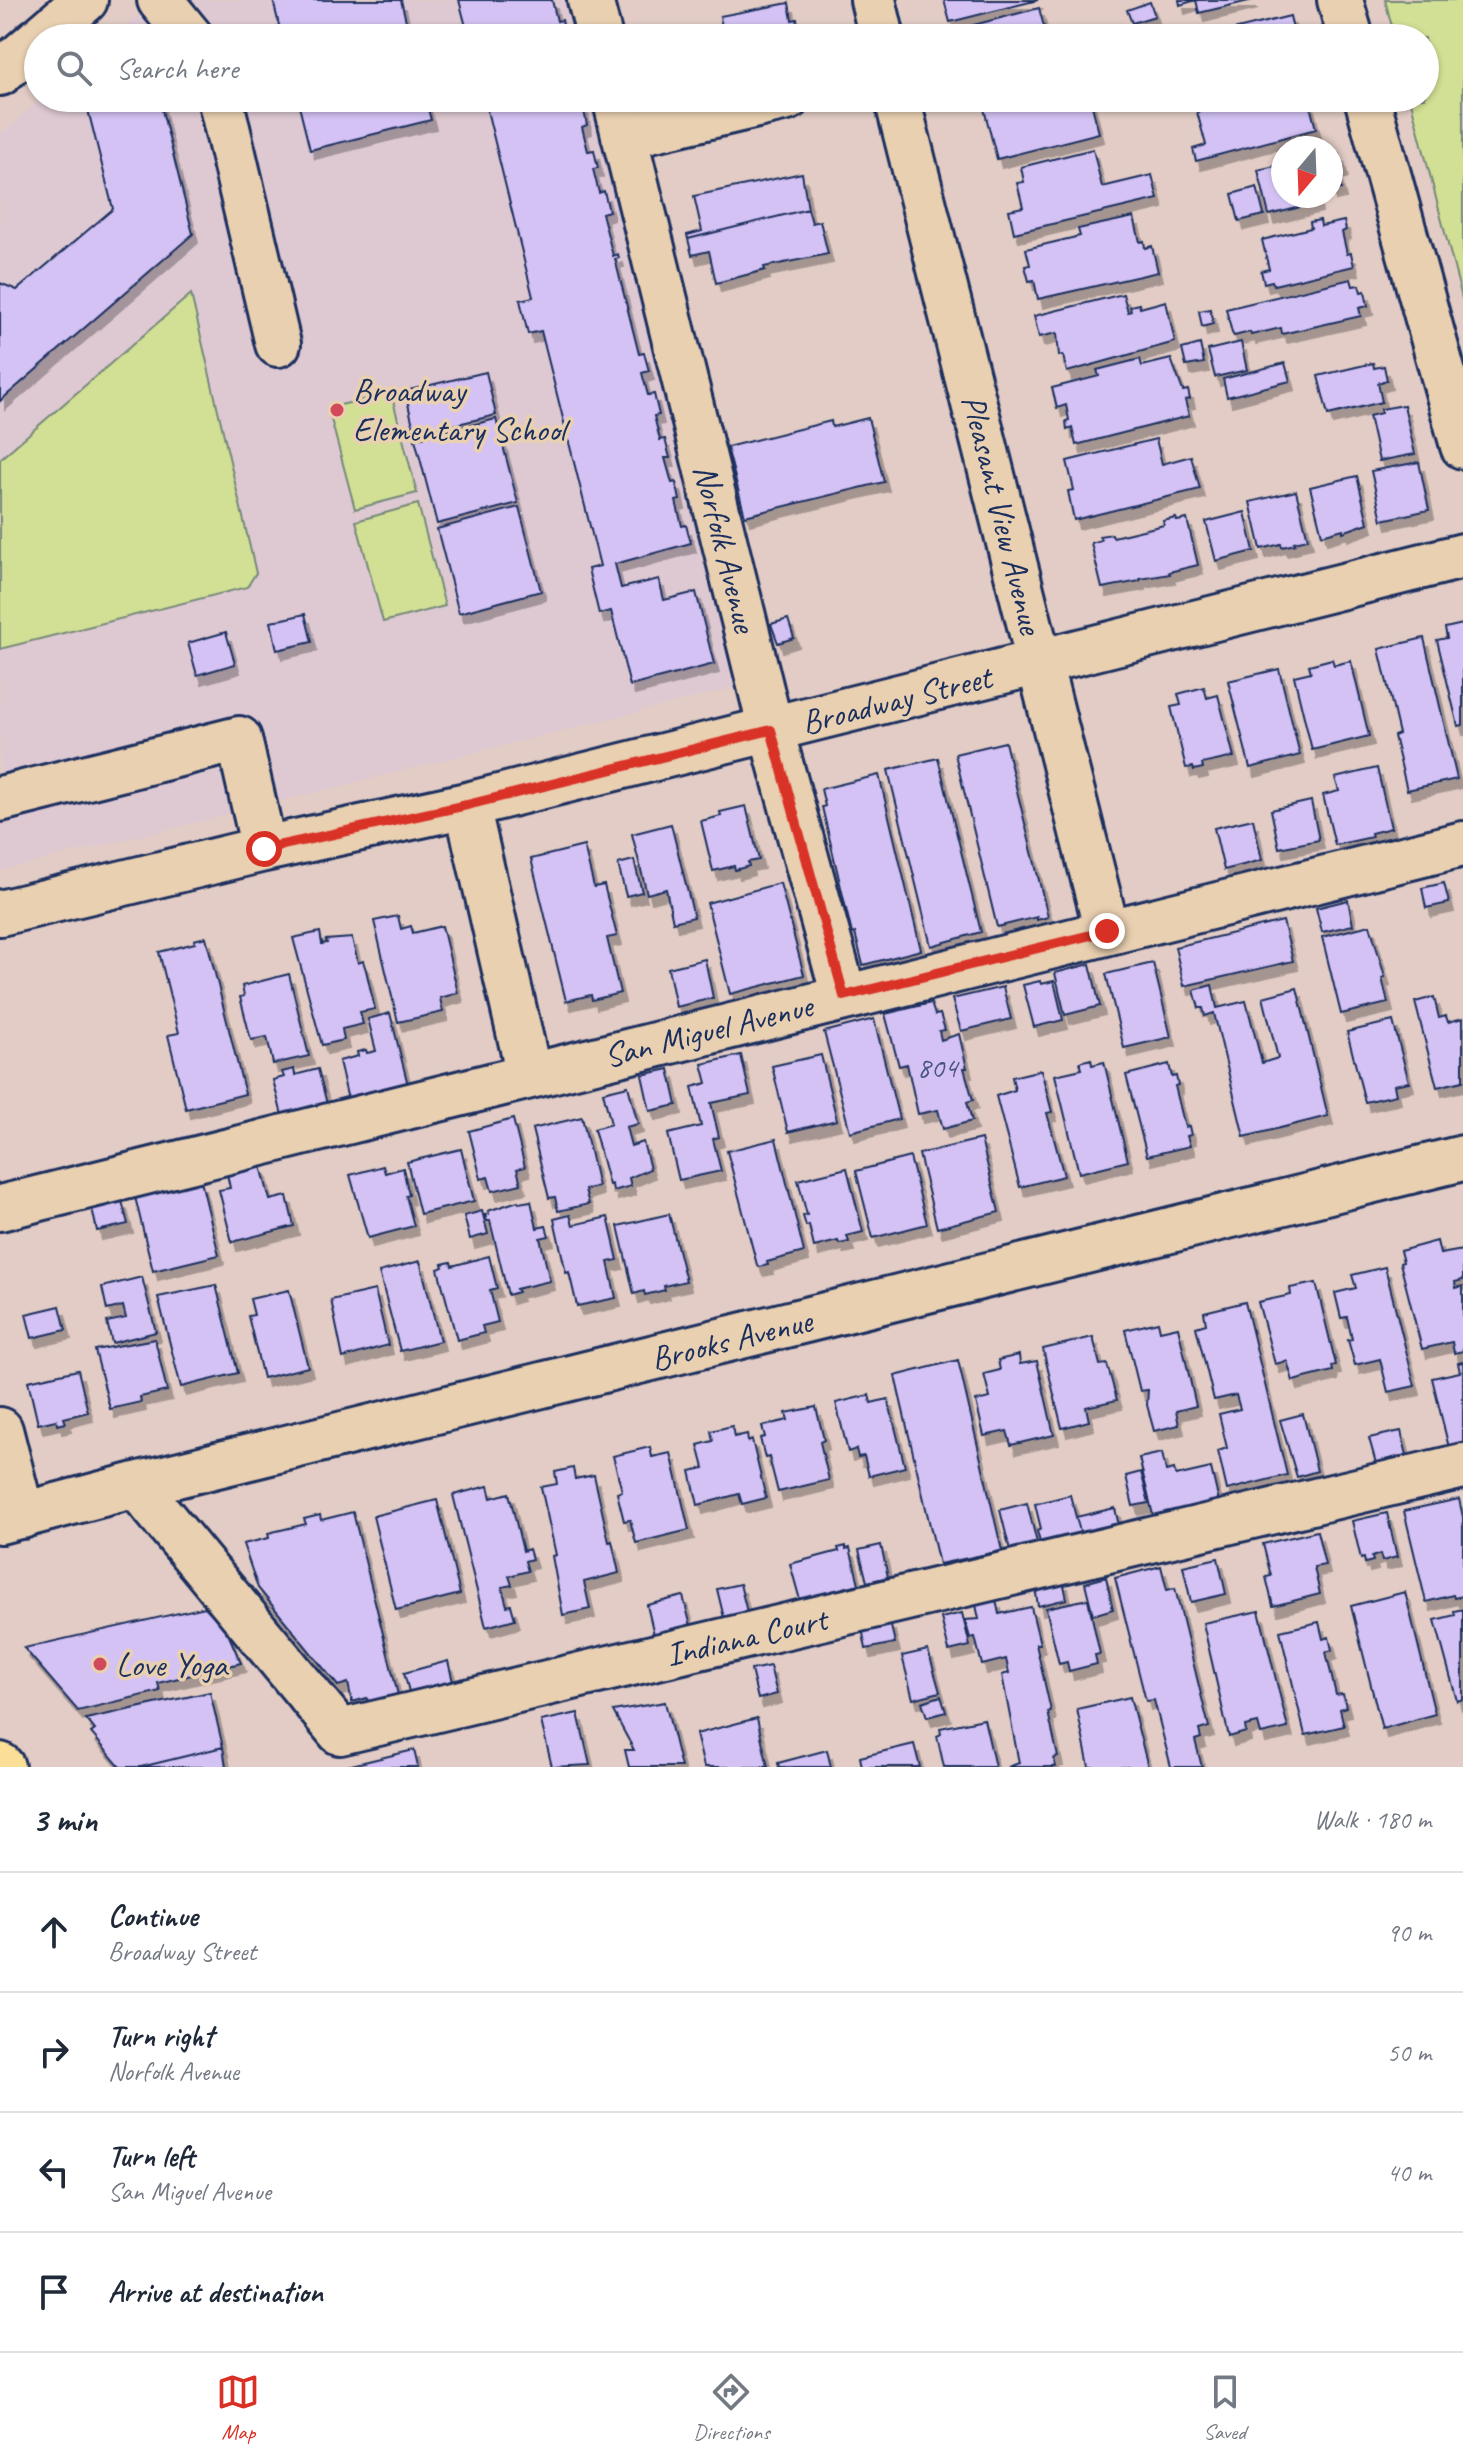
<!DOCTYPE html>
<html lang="en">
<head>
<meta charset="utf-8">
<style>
  :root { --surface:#fff; --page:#f6f6f7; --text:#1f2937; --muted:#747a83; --line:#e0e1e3; --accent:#d93025 }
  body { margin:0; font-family:Caveat,sans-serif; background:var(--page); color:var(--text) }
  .compass { position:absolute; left:1271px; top:136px; width:72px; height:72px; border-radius:50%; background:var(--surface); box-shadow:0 2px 6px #0004; rotate:199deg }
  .stop { position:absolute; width:24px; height:24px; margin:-18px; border:6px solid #d93025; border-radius:50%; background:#fff }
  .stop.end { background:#d93025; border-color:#fff; box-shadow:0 2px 8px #0008 }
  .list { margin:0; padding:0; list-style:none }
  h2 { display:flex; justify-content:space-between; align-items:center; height:104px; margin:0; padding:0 32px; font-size:34px }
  h2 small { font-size:26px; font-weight:400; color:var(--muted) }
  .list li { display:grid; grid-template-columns:52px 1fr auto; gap:24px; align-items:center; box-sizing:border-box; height:120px; padding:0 32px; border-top:2px solid var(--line) }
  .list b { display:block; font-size:30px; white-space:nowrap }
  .list p { margin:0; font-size:26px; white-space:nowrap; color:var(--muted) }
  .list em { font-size:26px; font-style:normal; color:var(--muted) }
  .icon { flex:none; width:44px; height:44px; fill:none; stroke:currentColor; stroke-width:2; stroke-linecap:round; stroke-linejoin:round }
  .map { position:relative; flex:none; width:1463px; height:1767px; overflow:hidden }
  .search { position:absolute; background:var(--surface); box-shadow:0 2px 6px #0004; left:24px; right:24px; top:24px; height:88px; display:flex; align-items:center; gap:20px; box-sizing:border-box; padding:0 28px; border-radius:44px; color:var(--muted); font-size:30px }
  .sheet { height:584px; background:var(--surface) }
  nav { display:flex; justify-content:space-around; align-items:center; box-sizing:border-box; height:112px; border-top:2px solid var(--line); background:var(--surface); font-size:22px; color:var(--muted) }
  nav a { display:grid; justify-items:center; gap:4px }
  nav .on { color:var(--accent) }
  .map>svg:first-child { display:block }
</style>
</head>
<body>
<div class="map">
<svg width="1463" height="1767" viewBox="0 0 1463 1767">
  <defs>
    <filter id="shadow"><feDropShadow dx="5" dy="9" stdDeviation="0" flood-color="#0004"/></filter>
  </defs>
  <rect width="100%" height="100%" fill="#e2ccc5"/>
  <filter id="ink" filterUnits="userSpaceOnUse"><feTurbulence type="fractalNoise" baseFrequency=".0125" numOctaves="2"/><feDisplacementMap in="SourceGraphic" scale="16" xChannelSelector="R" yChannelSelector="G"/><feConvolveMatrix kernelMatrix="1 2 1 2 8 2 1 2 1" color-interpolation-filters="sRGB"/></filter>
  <g filter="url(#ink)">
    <path fill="#dec9d3" d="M155 0H571L581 38H111Z
      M42 98H595L742 686 0 871V135Z"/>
    <path fill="#d1e094" stroke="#768879" stroke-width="2" d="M1385 0H1463V302L1410 98H1425V38H1395Z
      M191 294 256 573 247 587 0 649V459Z
      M391 393 417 493 355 509 328 408Z
      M418 504 445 606 383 622 356 521Z"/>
    <path fill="#d3c2f3" stroke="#1b2f5e" stroke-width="2" filter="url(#shadow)" d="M273 0H401L410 38H282Z
      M459 0H552L557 21 562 20 566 38H469Z
      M944 0H1038L950 22Z
      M1179 0H1253L1199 13 1196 0 1180 5Z
      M1150 2 1155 16 1132 23 1127 10Z
      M789 3 792 20 797 19 799 32 795 33 796 38H755L754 35 724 38 720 16Z
      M1039 8 1047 38H965L962 28Z
      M1290 16 1295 38 1205 37Z
      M1174 29 1177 38H1135Z
      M85 98H159L193 234 0 401V283L17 290 113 209Z
      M297 98H425L431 120 310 150Z
      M484 98H575L578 108 583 106 587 125 582 127 588 151 594 150 598 168 593 169 599 193 604 191 609 211 602 213 613 256 618 254 619 258 615 259 639 354 644 353 649 371 642 373 648 395 654 394 659 415 654 416 660 440 665 439 670 458H665L672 483 676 482 680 500 676 501 682 526 686 525 691 543 615 564 621 588 659 579 664 600 696 592 714 664 630 686 611 611 599 614 588 569 600 566 541 331 528 334 520 300 533 297Z
      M992 98H1090L1099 133 997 159 982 101Z
      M1208 98H1221L1223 105 1234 102 1236 98H1308L1316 129 1196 161 1193 149 1206 145 1197 112 1201 110 1199 100Z
      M1093 149 1102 187 1152 175 1158 199 1014 233 1009 210 1023 207 1017 183 1024 182 1021 167Z
      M1331 151 1333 155 1339 154 1343 169 1336 170 1341 189 1331 191Z
      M1283 164V196H1316L1317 203 1269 215 1258 170Z
      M802 173 808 209 688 239 687 235 702 231 694 196Z
      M1257 187 1264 215 1239 221 1232 194Z
      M808 209 812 223 820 221 828 254 764 267 765 270 716 283 709 251 692 255 688 239Z
      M1134 217 1140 242 1144 241 1145 248 1152 246 1158 272 1038 299 1034 280 1029 281 1025 266 1030 265 1026 249 1080 236 1078 229Z
      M1320 220 1321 226 1344 221 1346 230 1342 232 1347 254 1351 253 1354 266 1274 285 1272 281 1264 283 1261 271 1269 269 1262 240 1311 228 1310 222Z
      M1351 279 1353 286 1359 285 1361 292 1365 291 1368 306 1359 308 1361 316 1282 334 1281 328 1251 335 1250 332 1234 336 1232 333 1226 309Z
      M1123 294 1128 312 1131 311 1130 306 1139 304 1140 308 1166 301 1175 342 1067 372 1063 355 1059 356 1057 333 1039 337 1034 316Z
      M1210 309 1213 324 1202 327 1199 311Z
      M1241 342 1247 370 1215 377 1208 350Z
      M1200 344 1204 363 1186 366 1182 349Z
      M1140 359 1142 366 1171 359 1183 391 1188 390 1190 399 1185 400 1189 416 1076 445 1072 428 1067 430 1066 421 1069 420 1066 405 1057 408 1052 388 1099 376 1097 370Z
      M1285 363 1290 381 1227 397 1223 379Z
      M1373 363 1374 368 1384 366 1387 380 1378 383 1382 402 1328 415 1318 376Z
      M486 372 496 415 415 434 405 391Z
      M1404 405 1415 454 1379 461 1369 416 1381 413V409Z
      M868 418 884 482 745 516 727 447 831 421 832 427Z
      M496 419 518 503 437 524 415 439Z
      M1156 439 1162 464 1191 456 1200 489 1074 520 1068 491 1074 490 1067 461Z
      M1419 462 1429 510 1382 520 1371 471Z
      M1357 476 1368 523 1343 532V529L1322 535 1310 487Z
      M1296 491 1308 539 1294 542 1295 544 1282 547 1281 544 1261 549 1250 502Z
      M519 507 541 591 459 613 437 529Z
      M1245 512 1254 551 1216 561 1206 522Z
      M1176 518 1177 521 1187 519 1198 565 1169 572 1170 574 1140 579V581L1102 588 1091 543 1101 540 1099 536 1112 534 1113 537 1164 525 1163 521Z
      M305 614 312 642 277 650 271 622Z
      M788 619 794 638 778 643 771 624Z
      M1463 624V725L1458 726 1437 640 1447 638 1445 628Z
      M226 632 235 664 197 675 188 643Z
      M1424 638 1457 779 1407 790 1394 736 1399 734 1379 649Z
      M1332 659 1334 665 1351 661 1369 736 1312 750 1294 676 1311 672 1309 665Z
      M1279 669 1300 755 1250 768 1228 681Z
      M1204 687 1207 698 1218 695 1234 757 1202 764 1203 768 1194 770 1193 767 1186 768 1171 707 1181 705 1178 694Z
      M1005 742 1048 917 1037 920V917L997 927 955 754Z
      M938 758 981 932 931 946 888 770Z
      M1377 768 1391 828 1371 833 1372 837 1335 845 1323 795 1339 791 1335 778Z
      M879 775 921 950 863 965 855 933 852 934 822 807 825 806 821 789Z
      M1311 801 1319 840 1279 848 1271 810Z
      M746 806 759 860 748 862 749 866 735 870 734 866 713 871 701 821 721 816 720 812Z
      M1253 819 1262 860 1224 870 1214 828Z
      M671 824 694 917 673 922 666 889 647 894 632 834Z
      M584 846 594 887 604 885 617 936 607 938 620 993 592 1000 591 995 566 1001 531 859Z
      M634 860 642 892 626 896 618 864Z
      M780 883 804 975 730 994 707 903Z
      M1444 883 1449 903 1426 908 1422 888Z
      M1348 900 1353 925 1322 932 1316 908Z
      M398 916 401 929 411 926 413 933 442 926 458 993 440 998 443 1012 398 1022 374 921Z
      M1283 921 1293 961 1184 986 1175 947Z
      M1370 925 1385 977 1382 978 1388 1003 1341 1014 1322 937Z
      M320 932 322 944 327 943 326 940 352 938 358 963 363 961 366 970 375 1009 360 1012 363 1024 342 1029 344 1040 322 1045 293 938Z
      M206 937 245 1094 186 1109 168 1035 179 1033 159 952 195 943 194 940Z
      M705 959 713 998 676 1007 668 968Z
      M1153 963 1171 1037 1124 1048 1106 974Z
      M1090 964 1100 1006 1065 1015 1055 973Z
      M289 974 309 1056 273 1064 267 1037 251 1040 240 997 244 996 242 986Z
      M1040 981 1041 984 1054 981 1063 1020 1034 1027 1023 985Z
      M1212 985 1217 1008 1246 1001 1262 1063 1278 1058 1263 997 1297 988 1328 1116 1244 1137 1214 1013 1205 1016 1203 1008H1199L1194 990Z
      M1003 987 1011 1019 961 1031 952 999Z
      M1434 997 1439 1018 1446 1016 1448 1022 1463 1018V1081L1437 1087 1415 1002Z
      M931 1003 935 1015 940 1014 945 1030 939 1031 941 1040 959 1034 967 1068H964L973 1100 967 1102 972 1121 943 1129 938 1110 918 1114 907 1064 899 1066 885 1014Z
      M390 1013 408 1085 348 1100 339 1061 358 1056 357 1052 366 1050 367 1053 376 1051 368 1019Z
      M874 1019 899 1119 850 1132 824 1032Z
      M1393 1021 1409 1082 1394 1085 1396 1095 1365 1102 1347 1032Z
      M741 1055 750 1095 711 1103 719 1137 713 1139 721 1171 679 1180 668 1134 701 1126 692 1087 707 1083 702 1064Z
      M821 1055 837 1120 788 1132 772 1066Z
      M1091 1059 1092 1065 1104 1062 1128 1161 1079 1173 1055 1075 1082 1069 1080 1062Z
      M1169 1064 1172 1077 1176 1076 1178 1085 1175 1086 1185 1127 1189 1126 1191 1135 1187 1136 1190 1146 1147 1156 1126 1075Z
      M294 1069 295 1075 318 1069 327 1104 282 1115 273 1080 284 1077 282 1072Z
      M669 1069 677 1105 650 1111 642 1075Z
      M1041 1070 1052 1112 1047 1113 1064 1176 1020 1187 996 1096 1015 1090 1012 1077Z
      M628 1086 638 1124 626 1127 631 1146 643 1142 650 1169 629 1178 631 1186 613 1191 612 1184 609 1185 594 1129 611 1124 603 1092Z
      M582 1117 598 1186 585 1190 589 1204 558 1211 555 1197 549 1198 532 1129Z
      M513 1119 525 1167 517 1169 521 1184 492 1191 488 1177 481 1179 469 1131Z
      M776 1139 804 1252 767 1262 768 1265 759 1267 757 1265 727 1151Z
      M981 1139 999 1212 937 1228 919 1154Z
      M461 1149 474 1201 420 1214 407 1162Z
      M910 1157 927 1224 873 1238 856 1171Z
      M261 1166 270 1200 287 1196 294 1226 232 1242 219 1190 230 1188 227 1174Z
      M383 1166 385 1173 403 1168 409 1195 406 1196 414 1226 368 1238 350 1175Z
      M847 1168 863 1232 847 1236 849 1242 839 1244 838 1241 814 1247 809 1225 806 1226 803 1216 807 1215 798 1180Z
      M201 1181 219 1255 153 1271 135 1197Z
      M122 1201 128 1224 97 1231 92 1208Z
      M518 1201 519 1203 531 1201 537 1228 546 1226 549 1236 540 1238 550 1281 516 1289 518 1292 508 1295 490 1221H487L485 1215 489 1214 488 1211Z
      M482 1211 488 1234 470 1239 464 1216Z
      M669 1214 686 1281 664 1286 665 1290 645 1295 644 1291 634 1294 618 1226Z
      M570 1215 573 1225 608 1217 618 1260 608 1262 616 1298 577 1306 569 1272 566 1273 554 1219Z
      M1437 1241 1440 1254 1463 1250V1280L1455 1282 1456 1288 1463 1286V1351L1454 1353 1452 1342 1422 1349 1400 1263 1403 1262 1400 1251Z
      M489 1256 497 1288 490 1290 498 1322 482 1326 484 1333 457 1340 438 1269 443 1267 442 1264 451 1262 452 1266Z
      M420 1261 440 1341 400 1351 379 1272Z
      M1385 1267 1415 1386 1388 1392 1380 1359 1355 1365 1348 1340 1352 1339 1347 1317 1341 1318 1335 1293 1356 1288 1352 1275Z
      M142 1277 156 1332 112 1343 107 1322 126 1318 123 1306 107 1310 102 1287Z
      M1316 1283 1336 1365 1332 1366 1333 1371 1293 1381 1287 1361 1275 1364 1258 1302 1291 1295 1290 1288Z
      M216 1285 238 1373 181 1387 158 1297Z
      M289 1290 308 1367 263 1378 248 1316 254 1315 250 1299Z
      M375 1290 388 1345 343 1358 331 1300Z
      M1245 1302 1287 1475 1227 1490 1218 1451 1227 1448 1219 1414 1240 1409 1236 1395 1214 1400 1196 1327 1206 1324 1204 1312Z
      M60 1306 66 1330 32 1338 26 1314Z
      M1158 1322 1160 1331 1178 1327 1196 1406 1176 1411 1179 1425 1154 1431 1147 1405 1148 1390 1140 1391 1125 1330Z
      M1093 1337 1100 1365 1107 1364 1117 1400 1086 1407 1089 1421 1062 1428 1043 1349Z
      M155 1339 167 1391 140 1397 141 1402 110 1409 95 1350Z
      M1019 1355 1020 1364 1037 1361 1054 1435 1011 1445 1007 1431 984 1436 976 1401 990 1398 984 1374 1000 1370 998 1360Z
      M958 1360 1002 1551 939 1564 895 1376Z
      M1463 1362V1449L1450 1452 1432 1378 1460 1372 1458 1363Z
      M78 1370 88 1412 64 1418 66 1423 57 1425 56 1420 38 1424 28 1381Z
      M869 1395 871 1403 888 1399 905 1467 869 1476 864 1456 858 1457 856 1449 848 1452 836 1403Z
      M816 1407 824 1440 820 1442 829 1480 778 1492 769 1457 765 1458 760 1438 765 1437 762 1426 788 1420 786 1413Z
      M1303 1414 1317 1471 1297 1477 1280 1420Z
      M732 1426 734 1437 747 1434 748 1442 752 1440 766 1498 742 1504 739 1494 698 1505 690 1471 704 1468 698 1445 713 1441 711 1431Z
      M1401 1431 1408 1459 1377 1467 1369 1438Z
      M650 1447 652 1457 671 1453 689 1530 636 1543 630 1520 624 1521 617 1493 622 1491 613 1456Z
      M1162 1453 1166 1471 1174 1469 1176 1476 1211 1468 1220 1506 1154 1519 1139 1458Z
      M573 1468 575 1479 594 1475 609 1542 612 1541 619 1573 584 1582 590 1609 563 1615 552 1556 556 1555 541 1487 557 1484 555 1472Z
      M1141 1472 1149 1503 1133 1506 1126 1476Z
      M488 1486 491 1498 509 1493 523 1551 529 1549 532 1559 525 1561 528 1571 509 1576 512 1585 502 1587 507 1606 511 1605 515 1619 486 1627 453 1495Z
      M1070 1495 1081 1535 1042 1550 1037 1531 1041 1529 1035 1504Z
      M1459 1499 1463 1517V1596L1454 1598 1453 1595 1426 1602 1404 1511Z
      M437 1500 460 1594 396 1610 373 1516Z
      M1027 1503 1037 1543 1010 1550 1000 1510Z
      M1115 1508 1119 1526 1081 1535 1076 1517Z
      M353 1512 399 1699 369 1704 367 1698 352 1702 348 1683 338 1686 258 1588 243 1544 269 1538 268 1533 306 1524 304 1519 320 1515 321 1520Z
      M1387 1513 1397 1557 1382 1561 1380 1554 1372 1557 1373 1561 1365 1563 1364 1558 1361 1559 1352 1521Z
      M1317 1531 1325 1565 1314 1567 1320 1594 1273 1606 1266 1577 1271 1576 1263 1544Z
      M881 1545 888 1577 867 1582 859 1550Z
      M846 1546V1549L850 1548 859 1584 800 1600 790 1564 839 1551 838 1548Z
      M1218 1558 1226 1594 1191 1602 1183 1566Z
      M1161 1566 1167 1590 1175 1588 1209 1727 1199 1730 1201 1738 1195 1740 1202 1767H1171L1154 1700 1146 1701 1115 1578Z
      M1106 1577 1113 1609 1093 1615 1085 1583Z
      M1063 1580 1067 1599 1038 1606 1035 1587Z
      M740 1584 748 1616 725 1622 717 1589Z
      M1405 1592 1435 1714 1382 1729 1351 1606Z
      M683 1596 692 1630 655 1639 647 1605Z
      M1088 1599 1100 1654 1095 1655 1097 1664 1069 1671 1067 1662 1059 1664 1046 1608Z
      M996 1600 999 1614 1031 1607 1040 1644H1036L1051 1711 1048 1712 1058 1757 1054 1758 1056 1767H1008L1019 1763 1002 1675 1009 1673 1006 1659 982 1665 975 1637 970 1638 965 1620 979 1619 976 1605Z
      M205 1607 226 1629 241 1663 158 1683 160 1691 78 1711 24 1648Z
      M1463 1609V1699L1457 1701 1435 1620 1455 1615 1454 1611Z
      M1259 1611 1288 1728 1261 1734 1258 1723 1245 1726 1246 1732 1229 1737 1203 1623Z
      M962 1613 970 1646 949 1651 941 1618Z
      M890 1622 895 1643 866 1649 862 1628Z
      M1319 1622 1323 1639 1329 1637 1332 1650 1326 1652 1336 1695 1343 1694 1346 1707 1340 1709 1344 1726 1305 1735 1280 1631Z
      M928 1650 940 1692 913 1699 902 1656Z
      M448 1661 455 1690 411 1699 404 1673Z
      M770 1666 777 1694 758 1699 751 1670Z
      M210 1692 223 1747 141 1767H120L91 1733 95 1730 86 1719Z
      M941 1696 946 1712 927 1717 922 1702Z
      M1130 1697 1148 1767H1089L1077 1709Z
      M665 1702 681 1767H629L625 1750H634L613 1711Z
      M578 1713 590 1765 552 1767 541 1721Z
      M757 1718 768 1767H704L696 1734Z
      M984 1719 995 1767H944L937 1736 941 1734 940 1728Z
      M914 1744 920 1767H862L860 1757Z
      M223 1747 226 1767H141Z
      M414 1750 418 1767H343Z
      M827 1750 831 1767H779L778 1763Z"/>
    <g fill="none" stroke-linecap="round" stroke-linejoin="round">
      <defs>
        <path id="minor" d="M160 0 191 38
          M590 0 600 38
          M873 0 882 38
          M1340 0 1351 38
          M41 38 85 0
          M0 73 38 40
          M220 98 278 344
          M615 98 771 730 844 996
          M897 98 1107 931
          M1367 98 1463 446
          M624 136 787 98
          M0 799 239 739 264 849
          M467 805 529 1075
          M0 913 264 849 467 805 1463 556
          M0 1208 1463 844
          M0 1430 22 1516
          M136 1485 340 1732 1463 1466
          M0 1521 136 1485 1463 1158"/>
        <path id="highway" d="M0 1765 2 1767"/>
      </defs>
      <use href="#minor" stroke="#1b2f5e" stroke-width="50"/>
      <use href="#highway" stroke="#1b2f5e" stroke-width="50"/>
      <use href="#minor" stroke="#e9d0b1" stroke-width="44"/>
      <use href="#highway" stroke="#fbdf96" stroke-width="44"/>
    </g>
  </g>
  <g fill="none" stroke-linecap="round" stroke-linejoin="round" filter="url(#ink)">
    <path stroke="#d93025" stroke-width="10" d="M264 849 467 805 771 730 844 996 1107 931"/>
  </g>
  <g fill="#d1495b" stroke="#e9d0b1" stroke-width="3">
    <circle cx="337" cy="410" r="8"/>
    <circle cx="100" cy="1664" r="8"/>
  </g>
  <g text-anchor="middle" stroke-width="7" stroke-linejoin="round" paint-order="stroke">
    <g font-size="30" fill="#495483">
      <text x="937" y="1077">804</text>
    </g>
    <g font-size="34" fill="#1b2f5e" stroke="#e9d0b1" text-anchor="start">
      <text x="353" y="402">Broadway<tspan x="353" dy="39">Elementary School</tspan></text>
      <text x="116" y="1676">Love Yoga</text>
    </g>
    <g font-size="34" fill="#1b2f5e" stroke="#e9d0b1">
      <text transform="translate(1003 514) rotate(76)" y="12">Pleasant View Avenue</text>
      <text transform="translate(726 548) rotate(76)" y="12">Norfolk Avenue</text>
      <text transform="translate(896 699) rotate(-14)" y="12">Broadway Street</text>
      <text transform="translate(708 1030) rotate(-14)" y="12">San Miguel Avenue</text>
      <text transform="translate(731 1339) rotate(-14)" y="12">Brooks Avenue</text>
      <text transform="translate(746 1636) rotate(-13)" y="12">Indiana Court</text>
    </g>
  </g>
</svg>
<svg class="compass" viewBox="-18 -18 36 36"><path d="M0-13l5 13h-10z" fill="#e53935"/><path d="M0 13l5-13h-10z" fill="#747a83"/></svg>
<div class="stop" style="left:264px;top:849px"></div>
<div class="stop end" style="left:1107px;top:931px"></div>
<div class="search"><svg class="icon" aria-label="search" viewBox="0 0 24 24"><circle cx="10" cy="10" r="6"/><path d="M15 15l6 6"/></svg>Search here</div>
</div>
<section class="sheet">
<h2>3 min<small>Walk · 180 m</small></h2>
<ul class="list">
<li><svg class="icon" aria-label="ahead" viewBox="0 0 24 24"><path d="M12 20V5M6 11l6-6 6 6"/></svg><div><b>Continue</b><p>Broadway Street</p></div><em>90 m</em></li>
<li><svg class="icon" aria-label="right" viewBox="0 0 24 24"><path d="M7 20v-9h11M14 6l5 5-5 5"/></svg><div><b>Turn right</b><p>Norfolk Avenue</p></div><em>50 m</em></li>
<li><svg class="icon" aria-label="left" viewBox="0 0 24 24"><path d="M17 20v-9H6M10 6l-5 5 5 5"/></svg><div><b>Turn left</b><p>San Miguel Avenue</p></div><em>40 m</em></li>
<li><svg class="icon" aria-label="arrive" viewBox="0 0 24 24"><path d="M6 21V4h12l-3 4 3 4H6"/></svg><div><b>Arrive at destination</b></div></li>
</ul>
</section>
<nav>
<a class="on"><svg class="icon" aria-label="map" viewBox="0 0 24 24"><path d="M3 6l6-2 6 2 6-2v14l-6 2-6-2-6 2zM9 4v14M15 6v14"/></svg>Map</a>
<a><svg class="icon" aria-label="directions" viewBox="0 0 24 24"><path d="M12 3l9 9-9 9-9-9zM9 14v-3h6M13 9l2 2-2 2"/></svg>Directions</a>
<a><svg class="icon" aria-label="saved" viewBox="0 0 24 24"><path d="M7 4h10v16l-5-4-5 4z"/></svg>Saved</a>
</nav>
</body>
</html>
